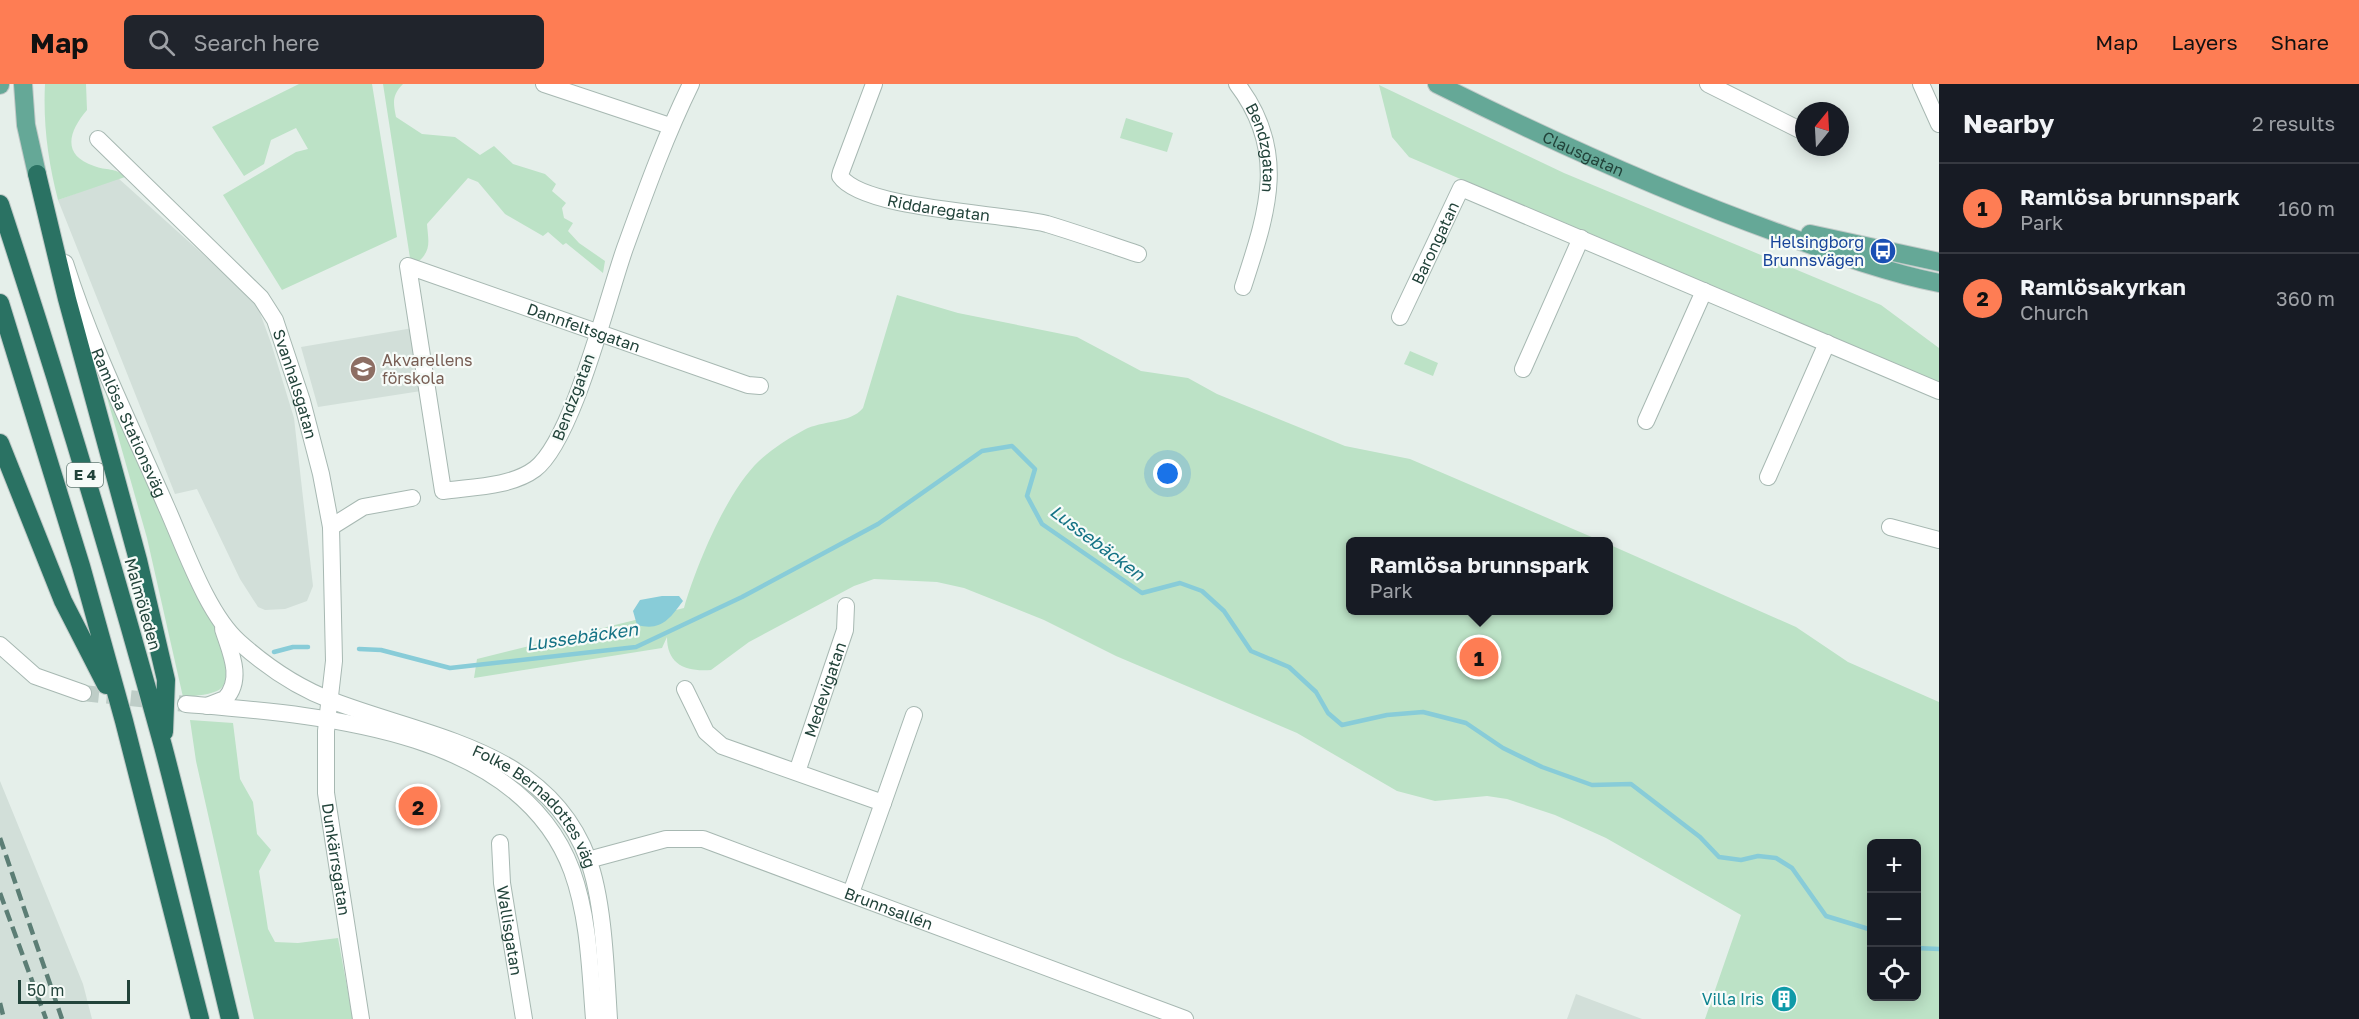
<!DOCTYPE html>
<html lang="en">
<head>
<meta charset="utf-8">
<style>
  :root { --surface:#171b24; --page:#20242c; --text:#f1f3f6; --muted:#9ea1a6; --line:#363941; --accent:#fe7d54 }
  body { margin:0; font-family:"Golos Text",sans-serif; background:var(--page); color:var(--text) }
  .controls { position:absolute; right:18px; bottom:18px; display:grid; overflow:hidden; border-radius:9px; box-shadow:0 3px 15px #0003 }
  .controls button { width:54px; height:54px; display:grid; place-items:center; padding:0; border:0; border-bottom:2px solid var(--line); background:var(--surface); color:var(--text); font:30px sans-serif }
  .compass { position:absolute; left:1795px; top:18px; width:54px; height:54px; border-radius:50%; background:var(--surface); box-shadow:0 3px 15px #0003; rotate:18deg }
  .scale { position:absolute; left:18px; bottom:15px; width:112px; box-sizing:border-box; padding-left:6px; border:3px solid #22433a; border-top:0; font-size:16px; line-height:21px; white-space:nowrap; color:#22433a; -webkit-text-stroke:4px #f6fbf8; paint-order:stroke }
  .you { position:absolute; left:1168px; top:390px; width:21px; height:21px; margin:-15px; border:4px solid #fff; border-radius:50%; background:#1a73e8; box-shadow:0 0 0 9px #1a73e833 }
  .badge { display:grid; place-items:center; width:39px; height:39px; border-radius:50%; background:var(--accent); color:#111; font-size:20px; font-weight:700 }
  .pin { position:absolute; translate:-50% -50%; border:3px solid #fff; box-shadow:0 2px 6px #0006 }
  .popup { position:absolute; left:1346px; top:453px; width:267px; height:78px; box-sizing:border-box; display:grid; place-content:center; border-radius:9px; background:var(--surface); filter:drop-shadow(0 2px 4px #0005); font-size:20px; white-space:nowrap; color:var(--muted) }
  .popup b { font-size:22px; color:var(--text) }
  .popup::after { content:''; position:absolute; left:50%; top:100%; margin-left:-12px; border:12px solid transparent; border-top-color:var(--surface) }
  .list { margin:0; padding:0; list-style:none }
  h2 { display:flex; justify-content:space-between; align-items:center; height:78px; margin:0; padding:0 24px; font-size:26px }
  h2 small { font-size:20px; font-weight:400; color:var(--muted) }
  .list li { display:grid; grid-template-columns:39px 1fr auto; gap:18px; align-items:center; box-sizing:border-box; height:90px; padding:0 24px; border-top:2px solid var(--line) }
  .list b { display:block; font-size:22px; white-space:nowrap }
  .list p { margin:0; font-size:20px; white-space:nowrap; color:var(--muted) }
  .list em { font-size:20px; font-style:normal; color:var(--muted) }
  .icon { flex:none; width:33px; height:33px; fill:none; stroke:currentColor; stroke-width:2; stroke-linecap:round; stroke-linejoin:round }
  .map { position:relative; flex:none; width:1939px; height:935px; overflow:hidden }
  header { display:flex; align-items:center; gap:36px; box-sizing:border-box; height:84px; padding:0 30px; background:var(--accent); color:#111 }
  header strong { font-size:28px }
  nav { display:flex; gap:33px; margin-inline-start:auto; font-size:21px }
  .search { width:420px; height:54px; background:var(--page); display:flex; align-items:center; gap:15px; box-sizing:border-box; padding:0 21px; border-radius:9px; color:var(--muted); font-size:22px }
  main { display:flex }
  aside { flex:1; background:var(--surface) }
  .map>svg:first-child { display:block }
</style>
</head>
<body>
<header>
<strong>Map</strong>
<div class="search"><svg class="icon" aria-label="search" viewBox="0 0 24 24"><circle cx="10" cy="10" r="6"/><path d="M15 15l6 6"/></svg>Search here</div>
<nav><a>Map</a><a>Layers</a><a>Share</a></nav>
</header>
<main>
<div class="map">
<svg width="1939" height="935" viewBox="0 0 1939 935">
  <rect width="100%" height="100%" fill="#e5efea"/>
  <path fill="#d2dfd9" d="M118 94 256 218 271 259 294 334 313 502 307 517 285 525 265 526 258 523 240 495 197 405 175 410 58 116Z
    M413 244 421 307 318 323 301 263Z
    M0 697 83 900 92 935H0Z
    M1576 910 1642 935H1567Z"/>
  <path fill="#bce2c6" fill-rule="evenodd" d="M45 0H86L87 26C69 47 61 71 94 82 106 87 116 83 125 93L58 116C48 77 43 40 45 0Z
    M299 0H372L397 153 282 206 223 111 296 68 308 65 296 44 271 56 264 80 244 92 212 43Z
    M383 0H403C392 11 393 18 396 33L422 50 455 53 480 71 494 62 513 80 545 90 556 100 552 107 566 119 562 124 564 134 573 139 568 147 579 159 605 177 603 189 566 159 563 161 548 148 543 152 505 130 478 98 468 94 427 140C428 155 432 166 419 177L410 174Z
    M1379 1 1564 89 1881 221 1939 264V299L1409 73 1392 53Z
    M1126 34 1173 49 1167 68 1120 54Z
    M897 211 958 229 1077 253 1141 287 1188 294 1217 310 1345 362 1410 375 1601 457 1350 458V526H1608V460L1796 543 1848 578 1939 618V935H1705L1741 831 1606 754 1555 731 1507 715 1487 712 1435 717 1397 707 1297 649 1116 572 1044 536 964 504 937 498 874 495 854 502 749 558 711 586C685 588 667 580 667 553L662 564 474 594 477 575 684 524C696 482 727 407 759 377 772 365 789 354 804 346 822 336 850 340 863 324ZM1872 760H1916V912H1872Z
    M1410 267 1438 279 1433 292 1404 280Z
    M102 296 222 560C230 605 230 609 183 613L147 454Z
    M190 636 233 639 240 695 253 718 257 750 271 766 259 787 268 845 275 858 298 859 338 854 353 935H254L196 677Z"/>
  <path fill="#88ccd8" d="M662 512H679L683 517C669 536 661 547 637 541L633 527 640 516Z"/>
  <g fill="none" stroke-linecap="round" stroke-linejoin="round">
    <path stroke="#88ccd8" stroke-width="4.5" d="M359 565 381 566 450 584 636 563 742 513 878 440 982 367 1012 362 1035 385 1027 412 1042 440 1142 509 1180 499 1202 507 1224 527 1251 567 1289 583 1316 608 1328 629 1342 641 1387 631 1423 628 1466 639 1503 664 1542 683 1592 701 1631 700 1700 753 1719 773 1741 776 1758 772 1776 774 1792 784 1826 832 1872 846
      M274 568 293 563H308
      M1916 864 1939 865"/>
    <path stroke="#becdc7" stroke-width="16" stroke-dasharray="16 8" stroke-linecap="butt" d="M83 609 186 620"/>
    <defs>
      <g id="minor">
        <path d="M544 0 670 42"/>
        <path id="s1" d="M691 0C665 53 645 109 625 164 607 215 573 356 535 385 511 403 471 403 443 407L408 182 748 301 760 302"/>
        <path id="s2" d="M874 0 841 88 840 92C863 126 1004 129 1047 140 1077 149 1108 160 1138 170"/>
        <path id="s3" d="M1237 0C1289 68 1267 129 1243 203"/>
        <path d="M1708 0 1804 48"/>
        <path d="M1921 0 1939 40"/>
        <path id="s4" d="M98 55 261 214 275 236 302 317 321 390 331 443 334 577 326 647V709L361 935"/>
        <path id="s5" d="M65 179C91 262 131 342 166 422 184 462 207 530 239 558 267 583 298 604 333 617 429 654 547 665 588 775 604 817 606 889 609 935"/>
        <path id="s6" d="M1400 233 1461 104 1939 307"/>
        <path d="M1523 285 1581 154"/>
        <path d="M1646 337 1704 207"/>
        <path d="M1768 393 1827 259"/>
        <path d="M331 443 363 423 412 414"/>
        <path d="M1890 443 1939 456"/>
        <path d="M0 561 35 592 83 609"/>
        <path d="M685 605 706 648 722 662 883 719 851 809"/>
        <path d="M186 620C316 631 519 643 572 787 589 834 590 886 594 935"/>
        <path d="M207 622 225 615C244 595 230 567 223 545"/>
        <path id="s7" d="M797 688 845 546 846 522"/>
        <path d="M883 719 914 631"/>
        <path id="s8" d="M500 759 502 799 524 935"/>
        <path id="s9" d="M588 776 666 755H703L1185 935"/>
      </g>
      <g id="major">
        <path d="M23 0 26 41 37 90"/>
        <path id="s10" d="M1437 0C1549 56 1661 107 1778 149 1831 168 1884 188 1939 199"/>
        <path d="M0 1V0"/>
        <path d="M1810 150 1939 178"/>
      </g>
      <path id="highway" d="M37 90 67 215 138 476 166 596 164 648
        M0 120C59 299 113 480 163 662 187 753 208 844 230 935
        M0 219 81 482 124 637 200 935
        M0 359 63 517 106 601"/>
    </defs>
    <use href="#minor" stroke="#a7b8b2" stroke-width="18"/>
    <use href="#major" stroke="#c1cac8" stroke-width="20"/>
    <use href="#highway" stroke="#c1cac8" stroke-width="20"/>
    <use href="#minor" stroke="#fff" stroke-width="16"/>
    <use href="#major" stroke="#65a897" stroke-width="18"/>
    <use href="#highway" stroke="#2a7263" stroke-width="18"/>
    <path stroke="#5c7e75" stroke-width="4.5" stroke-dasharray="12 6" stroke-linecap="butt" d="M0 754 62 935
      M0 809 46 935
      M0 919 4 935"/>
  </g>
  <defs>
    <symbol id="bus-disc" viewBox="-11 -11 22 22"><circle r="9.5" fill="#1a4fb4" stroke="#f6fbf8"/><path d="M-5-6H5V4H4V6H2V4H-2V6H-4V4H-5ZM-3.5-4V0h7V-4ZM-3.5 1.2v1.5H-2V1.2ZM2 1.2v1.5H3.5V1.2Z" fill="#fff"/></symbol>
    <symbol id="school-disc" viewBox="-11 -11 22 22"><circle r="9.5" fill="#8d6e63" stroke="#f6fbf8"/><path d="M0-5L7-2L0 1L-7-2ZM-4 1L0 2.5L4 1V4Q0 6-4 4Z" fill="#fff"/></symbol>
    <symbol id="building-disc" viewBox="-11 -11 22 22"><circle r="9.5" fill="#0f9aa8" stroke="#f6fbf8"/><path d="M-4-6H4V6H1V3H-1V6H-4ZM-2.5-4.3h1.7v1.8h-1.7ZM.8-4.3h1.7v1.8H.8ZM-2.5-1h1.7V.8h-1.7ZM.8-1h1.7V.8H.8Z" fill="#fff"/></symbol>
  </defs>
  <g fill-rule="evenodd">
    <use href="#bus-disc" x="1868" y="152" width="30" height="30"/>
    <use href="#school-disc" x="348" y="270" width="30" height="30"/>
    <use href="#building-disc" x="1769" y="900" width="30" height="30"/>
  </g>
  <g text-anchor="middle" stroke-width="4.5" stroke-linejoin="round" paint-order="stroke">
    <rect fill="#f6fbf8" stroke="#627a73" stroke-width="1.5" x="67" y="379" width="36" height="24" rx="4.5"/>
    <g font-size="15" font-weight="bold" fill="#22433a">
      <text x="85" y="396">E 4</text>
    </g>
    <g font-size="16" fill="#22433a" stroke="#f6fbf8">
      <text dy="6" stroke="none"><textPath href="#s3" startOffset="70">Bendzgatan</textPath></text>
      <text dy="6" stroke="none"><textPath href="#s10" startOffset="162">Clausgatan</textPath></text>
      <text dy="6" stroke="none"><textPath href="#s2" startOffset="204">Riddaregatan</textPath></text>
      <text dy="6" stroke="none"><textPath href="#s6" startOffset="82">Barongatan</textPath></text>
      <text dy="6" stroke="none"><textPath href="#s1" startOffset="927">Dannfeltsgatan</textPath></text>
      <text dy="6" stroke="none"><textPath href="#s4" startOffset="321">Svanhalsgatan</textPath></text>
      <text transform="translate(573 313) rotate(-69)" y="6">Bendzgatan</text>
      <text dy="6" stroke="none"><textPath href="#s5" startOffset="172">Ramlösa Stationsväg</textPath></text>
      <text transform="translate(143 520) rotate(74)" y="6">Malmöleden</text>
      <text dy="6" stroke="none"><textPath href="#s7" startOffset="87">Medevigatan</textPath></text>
      <text dy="6" stroke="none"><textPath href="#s5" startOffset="765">Folke Bernadottes väg</textPath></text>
      <text dy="6" stroke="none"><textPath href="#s4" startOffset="802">Dunkärrsgatan</textPath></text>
      <text dy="6" stroke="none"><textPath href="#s9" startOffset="316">Brunnsallén</textPath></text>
      <text dy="6" stroke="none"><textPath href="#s8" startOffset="88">Wallisgatan</textPath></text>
    </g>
    <g font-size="16" fill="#164399" stroke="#f6fbf8" text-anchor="end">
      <text x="1864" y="164">Helsingborg<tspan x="1864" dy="18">Brunnsvägen</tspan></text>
    </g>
    <g font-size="16" fill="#785e54" stroke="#f6fbf8" text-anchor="start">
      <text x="382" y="282">Akvarellens<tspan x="382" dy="18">förskola</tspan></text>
    </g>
    <g font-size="16" fill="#0d838f" stroke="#f6fbf8" text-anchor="end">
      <text x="1764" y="921">Villa Iris</text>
    </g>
    <g font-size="18" font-style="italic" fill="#157385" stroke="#f6fbf8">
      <text transform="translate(1097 459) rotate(37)" y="6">Lussebäcken</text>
      <text transform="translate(582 553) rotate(-8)" y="6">Lussebäcken</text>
    </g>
  </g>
</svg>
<div class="controls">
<button>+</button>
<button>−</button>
<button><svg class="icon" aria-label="locate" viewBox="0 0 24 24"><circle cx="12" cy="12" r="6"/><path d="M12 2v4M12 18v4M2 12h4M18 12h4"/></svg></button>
</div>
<svg class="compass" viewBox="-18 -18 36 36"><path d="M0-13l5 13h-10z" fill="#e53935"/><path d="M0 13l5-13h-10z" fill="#9ea1a6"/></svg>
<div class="scale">50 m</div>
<div class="you"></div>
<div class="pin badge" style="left:1479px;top:573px">1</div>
<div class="popup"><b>Ramlösa brunnspark</b>Park</div>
<div class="pin badge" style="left:418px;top:722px">2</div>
</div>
<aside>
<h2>Nearby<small>2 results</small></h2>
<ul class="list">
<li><span class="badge">1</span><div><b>Ramlösa brunnspark</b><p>Park</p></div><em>160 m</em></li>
<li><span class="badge">2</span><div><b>Ramlösakyrkan</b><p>Church</p></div><em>360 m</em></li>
</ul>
</aside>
</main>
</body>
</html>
